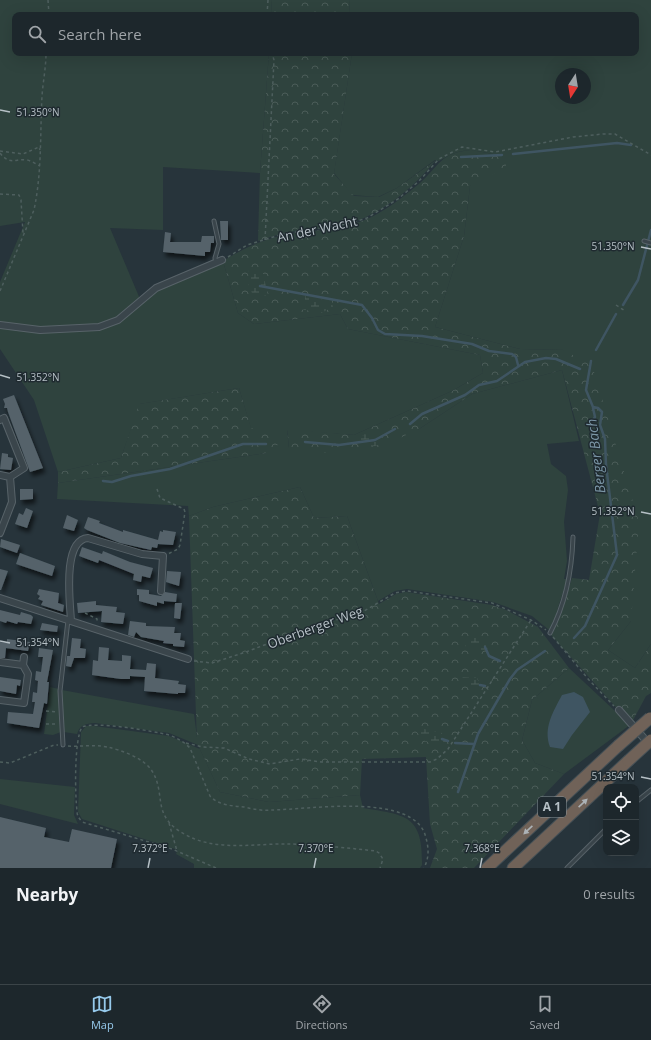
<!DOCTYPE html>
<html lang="en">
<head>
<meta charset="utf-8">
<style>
  :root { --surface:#1d272c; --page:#252f34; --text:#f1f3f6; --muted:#a0a5a9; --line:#3b4448; --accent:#96c9eb }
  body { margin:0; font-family:"Open Sans",sans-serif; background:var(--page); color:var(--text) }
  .controls { position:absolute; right:12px; bottom:12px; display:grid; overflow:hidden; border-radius:8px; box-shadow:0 4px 16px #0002 }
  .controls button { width:36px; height:36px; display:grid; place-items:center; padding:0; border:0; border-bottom:1px solid var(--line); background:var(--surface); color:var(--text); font:20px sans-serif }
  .compass { position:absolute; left:555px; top:68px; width:36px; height:36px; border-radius:50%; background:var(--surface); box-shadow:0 4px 16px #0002; rotate:192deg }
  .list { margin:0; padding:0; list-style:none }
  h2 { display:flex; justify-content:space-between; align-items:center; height:52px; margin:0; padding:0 16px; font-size:17px }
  h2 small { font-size:13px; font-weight:400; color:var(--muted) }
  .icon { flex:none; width:22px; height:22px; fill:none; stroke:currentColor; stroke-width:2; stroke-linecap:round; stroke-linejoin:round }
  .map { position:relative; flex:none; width:651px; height:868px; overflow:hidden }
  .search { position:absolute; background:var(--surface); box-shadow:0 4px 16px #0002; left:12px; right:12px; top:12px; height:44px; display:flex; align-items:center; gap:10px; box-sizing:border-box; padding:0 14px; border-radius:8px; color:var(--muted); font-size:15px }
  .sheet { height:116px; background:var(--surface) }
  nav { display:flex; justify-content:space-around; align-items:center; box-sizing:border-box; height:56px; border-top:1px solid var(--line); background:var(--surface); font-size:11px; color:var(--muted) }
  nav a { display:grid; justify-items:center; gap:2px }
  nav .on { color:var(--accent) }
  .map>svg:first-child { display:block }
</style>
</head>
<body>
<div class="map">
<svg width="651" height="868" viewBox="0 0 651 868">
  <defs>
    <pattern id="forest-crowns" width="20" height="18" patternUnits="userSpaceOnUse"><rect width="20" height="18" fill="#2f433e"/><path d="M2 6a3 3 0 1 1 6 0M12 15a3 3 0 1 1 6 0" fill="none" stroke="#4b5c58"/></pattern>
    <pattern id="wetland-marsh" width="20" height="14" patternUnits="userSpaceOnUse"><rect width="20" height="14" fill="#2f433e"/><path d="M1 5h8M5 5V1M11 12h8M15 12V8" fill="none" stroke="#4b5c58"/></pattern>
    <filter id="shadow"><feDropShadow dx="2.5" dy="4.5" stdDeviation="2" flood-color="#0009"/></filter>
  </defs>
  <rect width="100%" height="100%" fill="#27343b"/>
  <path fill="#2f433e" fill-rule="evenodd" d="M0 0H272L271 15H15V53H269L260 173 163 167V230L110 228 140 299C133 305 125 314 116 319 86 335 33 328 0 323V282L25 222 0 226Z
    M349 0H651V644L635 668 608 650 631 621 563 350 520 349 435 327 464 236 470 186 493 154C467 149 462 148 439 161L435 160 397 188 378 197 352 195 334 173 352 53H636V15H350ZM561 74H585V98H561Z
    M223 261 238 313 254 324 340 314 348 329 480 355 483 373 452 391 354 435 287 430 289 448 419 429 472 394 562 370 579 441 547 444 551 464 566 476 568 490 564 522 567 561 564 579H567L554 621 549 630 532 616 493 602 407 589 395 591 378 601 347 516 314 518 300 487 213 507 189 516 188 506 57 499 58 483 267 453 251 429 239 388 140 404 121 458 58 472 34 400 0 349V325L40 332 99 329 118 321 156 289Z
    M569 668 630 725 564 774 535 763 522 740 532 700Z
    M50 687 59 689 61 732 53 735 44 734Z
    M62 690 194 714 198 745 169 733 95 723C86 724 80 724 77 734L64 732Z
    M86 726H94L169 736 200 749 220 792 269 802 360 795 363 808C406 815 423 815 422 865L420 868H194V864L176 854 178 850 82 819 78 812 81 732Z
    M0 779 75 787 74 815 78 824 0 804Z"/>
  <path fill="url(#forest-crowns)" d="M272 0H349L350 15H271Z
    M269 53H352L334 174 354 196 379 197 397 188 436 160C417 183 395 203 368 216 343 229 312 228 284 233 276 235 267 238 258 241L260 173Z
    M471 150 493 154 506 153V167L470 186 464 236 435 327 520 349 563 350 592 365 639 522 631 621 608 650 635 668 651 644V693L646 696 631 724 551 635 559 619 572 578 589 580 600 514 562 370 472 394 419 429 381 447 323 453 289 448 287 429 354 435 452 391 483 373 480 355 348 329 340 314 254 324 238 313 223 261C242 249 261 240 284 235 311 230 341 230 367 219 386 211 404 196 420 183 440 165 440 153 471 150Z
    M239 388 251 428 277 434 279 444 267 453 58 483V472L121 458 139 404Z
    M300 487 314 518 347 516 379 604 396 594 406 592 492 605 506 610 538 627 569 668 532 700 522 740 535 763 564 774 474 868H430L437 849 430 824 426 757 362 759 360 795 269 802 220 792 197 743 189 516 213 507Z"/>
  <path fill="url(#wetland-marsh)" d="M249 269 263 273 268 296 252 293 248 283Z
    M305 296 332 302 333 307 321 313 300 309 305 304Z
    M371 434 380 445 359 449 358 436Z
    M480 635 492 646 481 652 465 646 472 638Z
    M462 677 477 678 480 685 476 688 464 684 468 682Z
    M424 729 442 733 444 745 425 741 416 731Z"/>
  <path fill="#3f5562" d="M574 692 583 697 590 712 572 735 563 749 550 747C543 728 553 712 562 695Z"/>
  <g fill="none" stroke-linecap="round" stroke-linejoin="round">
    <path stroke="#3f5562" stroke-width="2.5" d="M513 154 617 143 631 145
      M461 157 502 155
      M260 286 362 305 372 318 378 330 385 334 422 336 472 344 489 351 512 354 516 357 518 365
      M623 305 638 280 651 230
      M596 350 616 314
      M410 424 422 414 465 395 479 385 497 381 525 362 546 358 556 359 580 369
      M590 425 595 417 593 408
      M305 442 339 445 375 440 395 429
      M103 481 112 482 131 476 170 469 243 444H266
      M574 638 585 626 617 555 606 465 605 439 600 425 602 412 598 408 593 407 586 390 591 361
      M485 647 489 656 500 661
      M480 685 485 686
      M442 739 448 741
      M455 743 474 744
      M458 792 478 734 510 679 517 670 545 651"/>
  </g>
  <path fill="#54626a" filter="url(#shadow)" d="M220 221H228V240H221Z
    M165 232 171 233 170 242H201L202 236H214V243H211L210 252H205V256L163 252Z
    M14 395 43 468 30 472 8 412 7 408H4L5 404 3 399Z
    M2 453 8 454V457L13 458 11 470 0 469Z
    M20 489H33V499L20 500Z
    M26 508 33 511 27 528 15 524 19 513 23 515Z
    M67 515 78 520 74 531 63 528Z
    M88 517 100 521 99 523 123 532V530L158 540 160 531 163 532V530L176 532 173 545 158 544 157 548 152 547 151 550 120 543 87 530 84 528Z
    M1 539 20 545 17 553 0 547Z
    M82 547 102 554 103 551 130 562 153 568 150 578 142 576 141 582 133 580 134 574 99 560 98 563 79 556Z
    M20 553 55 566 52 576 16 564Z
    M0 569 8 571 1 590H0Z
    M167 571 181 572 179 586 166 582Z
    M39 589 59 593 58 603 64 605 63 612 41 605 43 601 38 599 40 596 37 594Z
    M137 589 149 590V594L161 596 165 592 177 594 176 602 164 601V604L157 602V606L139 601V595H137Z
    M96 601V605L117 607 116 612 125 613 123 624 101 622 102 611 78 613 77 603Z
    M175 603H182L180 619 174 618Z
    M0 610 20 615 21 612 31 615 33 617 31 624 18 622 17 624 7 621 6 623 0 621Z
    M130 621 146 623V626L175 627 174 633H181L180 640 185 641 184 647 173 646V644L163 643 164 641 141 637 136 632 134 637 128 635Z
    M42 623 58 626 57 632 40 630Z
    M72 638 81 639 80 648 86 649 85 658H74L71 667 66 666 67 656H70Z
    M7 639 30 642 28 651 6 648 5 658H0V642L7 643Z
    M99 647 109 648 108 660 122 661V655L131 656 130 669 146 670 147 663 156 664 155 678 179 681 178 684 186 685 185 693H178V694L144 691 145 677 130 676V679H121L92 675 93 660 98 661Z
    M39 648 53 650 47 682H49L47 704 44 703 39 728 7 723 8 712 33 714 35 702H32L33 692 37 693 38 681 35 680 36 671 41 672 43 657H38Z
    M0 677 21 680 20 686 17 685 16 694 0 691Z
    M0 817 46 828 44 837 69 842 72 829 117 839 111 868H0Z"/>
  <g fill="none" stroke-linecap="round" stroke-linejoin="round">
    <defs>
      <path id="service" d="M214 221 219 244 215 258 216 263
        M644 241 651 243
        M550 633C566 603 572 570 573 537
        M63 745 60 691 68 620
        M636 802 651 790
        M567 868 606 829"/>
      <path id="minor" d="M0 325 40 330 99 327 118 320 156 288 222 260
        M0 420 4 418 24 468 10 477 12 502 0 533
        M0 475 10 477
        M0 598 188 659
        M71 621C70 602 62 540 88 538L142 554 163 556 161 591
        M0 662 23 665
        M0 700 24 703 28 674 23 665 24 657
        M619 710 650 745"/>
      <path id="motorway" d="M487 868 618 746
        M513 868 628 761"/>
    </defs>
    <use href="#service" stroke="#586369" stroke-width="5"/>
    <use href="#minor" stroke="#586369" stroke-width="8"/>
    <use href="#motorway" stroke="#455056" stroke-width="13"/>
    <path stroke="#4e5f5e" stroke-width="1.5" stroke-dasharray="3 3" stroke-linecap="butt" d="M48 0 49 15
      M267 15 268 0
      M0 151 23 154 39 147 40 150
      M0 153C10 166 16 158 27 160 32 161 36 164 40 166
      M0 194 19 195 21 200 23 233
      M265 240 274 60 272 53
      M228 257 247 245 283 234 347 224 367 218 398 199 419 181 439 159 462 147 495 152 573 137 603 134H615L651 155
      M0 291 34 210C42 172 40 134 42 96 43 82 46 67 46 53
      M616 305 625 311
      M157 489 160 498 184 509 185 512 180 545 178 549 168 554
      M85 613 97 619V622
      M553 637 589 680 614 706
      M194 661 212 663 246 652 322 623 357 615 395 593 407 591 492 603 531 620 546 630
      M46 711 57 712
      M46 724H58
      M186 743 203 747 224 748 249 759 270 764 300 759 321 762H430L437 759 448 749 531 620
      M68 746C81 747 93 744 107 747 121 750 144 758 152 771 167 795 150 816 186 835 217 852 257 843 291 844 319 845 348 848 376 851L379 853 383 859 380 868
      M0 762 10 763 54 745H58
      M169 823 177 851
      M216 868 172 849 82 822C79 818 77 816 77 811 75 794 74 741 82 727 95 721 153 731 169 735 177 738 184 742 190 748L210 796C218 805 232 806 244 807 253 809 262 811 271 810 307 810 416 791 426 838 429 849 429 858 424 868"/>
    <use href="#service" stroke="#3a454b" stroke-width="3"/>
    <use href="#minor" stroke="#3a454b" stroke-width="6"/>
    <use href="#motorway" stroke="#706258" stroke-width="11"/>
    <defs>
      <path id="motorway-bridge" d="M618 746 650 718
        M628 761 651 740"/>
    </defs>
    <use href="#motorway-bridge" stroke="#455056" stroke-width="13" stroke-linecap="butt"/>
    <use href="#motorway-bridge" stroke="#706258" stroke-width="11"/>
  </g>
  <defs><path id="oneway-solid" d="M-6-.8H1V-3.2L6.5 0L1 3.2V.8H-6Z"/></defs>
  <g fill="#acb2b6">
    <use href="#oneway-solid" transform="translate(583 803) rotate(-43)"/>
    <use href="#oneway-solid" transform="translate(528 830) rotate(137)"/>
  </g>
  <path fill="none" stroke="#b6c0c6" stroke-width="1.5" d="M0 110 10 112M641 247 651 249M0 375 10 378M641 512 651 514M0 641 10 643M641 777 651 779M148 868 150 858M314 868 316 858M480 868 482 858"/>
  <g text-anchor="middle" stroke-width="3" stroke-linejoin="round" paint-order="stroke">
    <rect fill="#1f2a30" stroke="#899399" stroke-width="1" x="538" y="797" width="28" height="20" rx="3"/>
    <g font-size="12" font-weight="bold" fill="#b6c0c6">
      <text x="552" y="811">A 1</text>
    </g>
    <g font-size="13" fill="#b6c0c6" stroke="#1f2a30">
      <text transform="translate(317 229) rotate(-12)" y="5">An der Wacht</text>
      <text transform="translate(315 627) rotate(-20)" y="5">Oberberger Weg</text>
    </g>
    <g font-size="14" font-style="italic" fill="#7b96a6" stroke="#1f2a30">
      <text transform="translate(596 456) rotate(-97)" y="5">Berger Bach</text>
    </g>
  </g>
  <g font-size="10" text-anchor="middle" fill="#b6c0c6" stroke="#1f2a30" stroke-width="3" stroke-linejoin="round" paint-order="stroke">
    <text x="38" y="116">51.350°N</text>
    <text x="613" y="250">51.350°N</text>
    <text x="38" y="381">51.352°N</text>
    <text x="613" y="515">51.352°N</text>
    <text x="38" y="646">51.354°N</text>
    <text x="613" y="780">51.354°N</text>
    <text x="150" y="852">7.372°E</text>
    <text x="316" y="852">7.370°E</text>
    <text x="482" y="852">7.368°E</text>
  </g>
</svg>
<div class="controls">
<button><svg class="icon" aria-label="locate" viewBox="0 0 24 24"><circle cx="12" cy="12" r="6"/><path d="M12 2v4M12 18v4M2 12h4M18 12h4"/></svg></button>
<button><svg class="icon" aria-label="layers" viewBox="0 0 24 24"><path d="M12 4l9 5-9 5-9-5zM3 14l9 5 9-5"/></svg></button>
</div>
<svg class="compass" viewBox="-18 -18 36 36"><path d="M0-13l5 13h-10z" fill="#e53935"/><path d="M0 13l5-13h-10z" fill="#a0a5a9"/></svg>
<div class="search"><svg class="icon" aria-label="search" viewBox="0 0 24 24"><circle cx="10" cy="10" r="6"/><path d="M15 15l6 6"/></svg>Search here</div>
</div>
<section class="sheet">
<h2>Nearby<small>0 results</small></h2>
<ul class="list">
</ul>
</section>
<nav>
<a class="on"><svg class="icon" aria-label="map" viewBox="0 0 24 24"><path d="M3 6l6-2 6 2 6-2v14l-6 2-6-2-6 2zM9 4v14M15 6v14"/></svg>Map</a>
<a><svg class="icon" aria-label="directions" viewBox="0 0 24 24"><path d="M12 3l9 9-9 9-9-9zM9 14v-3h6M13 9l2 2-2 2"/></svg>Directions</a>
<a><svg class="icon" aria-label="saved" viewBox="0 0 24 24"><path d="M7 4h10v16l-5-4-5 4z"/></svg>Saved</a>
</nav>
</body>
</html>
